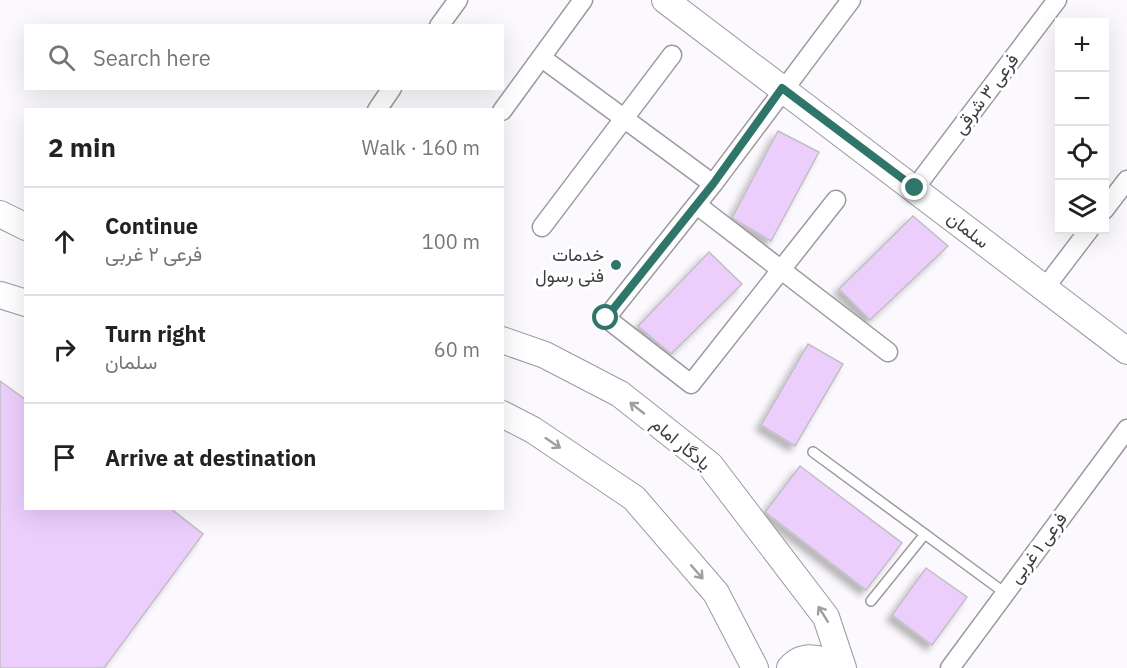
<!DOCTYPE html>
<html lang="en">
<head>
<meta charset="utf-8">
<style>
  :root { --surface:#fff; --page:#f6f6f6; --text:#222; --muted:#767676; --line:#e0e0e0 }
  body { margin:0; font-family:"IBM Plex Sans",Vazirmatn,sans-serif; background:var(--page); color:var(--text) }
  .controls { position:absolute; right:18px; top:18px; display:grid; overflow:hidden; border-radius:0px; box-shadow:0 6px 24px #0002 }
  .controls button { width:54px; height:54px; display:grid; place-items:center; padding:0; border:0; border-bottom:2px solid var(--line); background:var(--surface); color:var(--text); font:30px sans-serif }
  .stop { position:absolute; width:18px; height:18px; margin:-14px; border:4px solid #2f756a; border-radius:50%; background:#fff }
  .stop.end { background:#2f756a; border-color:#fff; box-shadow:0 2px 6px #0008 }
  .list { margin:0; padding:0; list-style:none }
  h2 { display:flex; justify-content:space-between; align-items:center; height:78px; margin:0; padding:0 24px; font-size:26px }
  h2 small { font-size:20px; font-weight:400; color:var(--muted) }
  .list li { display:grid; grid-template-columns:39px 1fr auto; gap:18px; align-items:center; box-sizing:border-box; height:108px; padding:0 24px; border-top:2px solid var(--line) }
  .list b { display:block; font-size:22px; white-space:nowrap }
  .list p { margin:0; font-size:20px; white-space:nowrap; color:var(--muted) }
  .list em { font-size:20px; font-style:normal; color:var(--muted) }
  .icon { flex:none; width:33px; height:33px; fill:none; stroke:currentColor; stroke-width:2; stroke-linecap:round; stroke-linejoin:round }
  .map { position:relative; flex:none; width:1127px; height:668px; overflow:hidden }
  .search { position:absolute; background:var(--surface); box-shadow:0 6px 24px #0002; left:24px; top:24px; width:480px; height:66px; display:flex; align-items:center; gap:15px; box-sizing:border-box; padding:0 21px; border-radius:0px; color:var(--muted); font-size:22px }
  .panel { position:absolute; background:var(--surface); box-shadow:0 6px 24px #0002; left:24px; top:108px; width:480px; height:402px; border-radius:0px }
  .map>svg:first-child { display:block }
</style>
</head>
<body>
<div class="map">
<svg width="1127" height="668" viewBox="0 0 1127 668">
  <defs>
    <filter id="shadow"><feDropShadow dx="-5.5" dy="5.5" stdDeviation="3" flood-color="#0004"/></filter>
  </defs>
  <rect width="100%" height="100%" fill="#fbf9fd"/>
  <path fill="#eccefd" stroke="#c1bec2" stroke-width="1.5" filter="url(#shadow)" d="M778 131 819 152 771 241 732 218Z
    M913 216 948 246 870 320 839 289Z
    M709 252 742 284 671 354 638 326Z
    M808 344 843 364 795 446 761 425Z
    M0 381 26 400V508H170L203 534 104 668H0Z
    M800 466 902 543 866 590 765 512Z
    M926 568 967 597 932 645 892 615Z"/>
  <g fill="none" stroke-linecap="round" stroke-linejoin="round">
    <defs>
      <path id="lane" d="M813 452 1005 593
        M871 601 925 534"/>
      <path id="street" d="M439 26 458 0
        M542 58 713 184
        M377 110 392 88
        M502 111 583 0
        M915 188 1057 0
        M836 200 691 384 606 318 713 184 851 0
        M697 205 888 352
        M1104 210 1127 180
        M542 227 672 55
        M1044 289 1089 230
        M950 668 1127 429"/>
      <path id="secondary" d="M665 0 1127 351
        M0 214 26 227
        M0 295 26 303
        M502 340 545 355 620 394 710 465 826 617 843 668
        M502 414 533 430 634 498 716 593 755 668
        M790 668C804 652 824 659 840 668"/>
    </defs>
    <use href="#lane" stroke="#9c9a9e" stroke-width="12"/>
    <use href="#street" stroke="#9c9a9e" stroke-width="21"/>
    <use href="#secondary" stroke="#9c9a9e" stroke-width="28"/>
    <use href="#lane" stroke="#fff" stroke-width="9"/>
    <use href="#street" stroke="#fff" stroke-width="18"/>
    <use href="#secondary" stroke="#fff" stroke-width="26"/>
  </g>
  <defs><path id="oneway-shaft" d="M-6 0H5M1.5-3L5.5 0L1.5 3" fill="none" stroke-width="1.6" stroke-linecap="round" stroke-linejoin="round" transform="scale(1.5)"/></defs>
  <g stroke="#9e9e9e">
    <use href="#oneway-shaft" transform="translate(637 408) rotate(-142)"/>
    <use href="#oneway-shaft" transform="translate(553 443) rotate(34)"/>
    <use href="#oneway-shaft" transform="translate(697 572) rotate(49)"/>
    <use href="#oneway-shaft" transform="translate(823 614) rotate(-122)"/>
  </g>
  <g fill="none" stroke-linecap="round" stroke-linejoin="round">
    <path stroke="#2f756a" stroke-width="8" d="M606 318 713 184 782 88 915 188"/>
  </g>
  <circle fill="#2f756a" stroke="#fff" stroke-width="2" cx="616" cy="265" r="6"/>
  <g text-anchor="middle" stroke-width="6" stroke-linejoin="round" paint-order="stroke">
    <g font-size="18" fill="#3d3c3e" stroke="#fff">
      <text transform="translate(986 94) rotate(-53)" y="6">فرعی ۳ شرقی</text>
      <text transform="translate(968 230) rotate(38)" y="6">سلمان</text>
      <text transform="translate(681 444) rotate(40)" y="6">یادگار امام</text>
      <text transform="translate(1038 548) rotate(-53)" y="6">فرعی ۱ غربی</text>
    </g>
    <g font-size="18" fill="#3d3c3e" stroke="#fff" text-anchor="end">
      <text x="604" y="261">خدمات<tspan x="604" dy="21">فنی رسول</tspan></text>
    </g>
  </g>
</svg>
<div class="controls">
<button>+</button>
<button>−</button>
<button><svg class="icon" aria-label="locate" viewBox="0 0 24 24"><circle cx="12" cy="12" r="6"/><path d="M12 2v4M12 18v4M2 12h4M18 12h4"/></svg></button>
<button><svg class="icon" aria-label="layers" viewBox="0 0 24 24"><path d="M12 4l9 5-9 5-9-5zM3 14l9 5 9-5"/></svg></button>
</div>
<div class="stop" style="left:606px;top:318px"></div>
<div class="stop end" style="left:915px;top:188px"></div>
<div class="search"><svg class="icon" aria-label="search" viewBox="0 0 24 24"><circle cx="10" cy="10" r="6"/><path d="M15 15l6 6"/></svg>Search here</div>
<section class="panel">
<h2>2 min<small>Walk · 160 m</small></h2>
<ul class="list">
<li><svg class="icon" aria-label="ahead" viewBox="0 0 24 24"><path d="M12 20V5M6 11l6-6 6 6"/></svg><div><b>Continue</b><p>فرعی ۲ غربی</p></div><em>100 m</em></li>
<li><svg class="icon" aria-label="right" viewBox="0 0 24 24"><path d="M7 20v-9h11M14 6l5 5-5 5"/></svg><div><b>Turn right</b><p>سلمان</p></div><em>60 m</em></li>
<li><svg class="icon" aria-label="arrive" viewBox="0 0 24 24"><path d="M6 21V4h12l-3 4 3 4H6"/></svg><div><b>Arrive at destination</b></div></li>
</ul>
</section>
</div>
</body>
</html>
